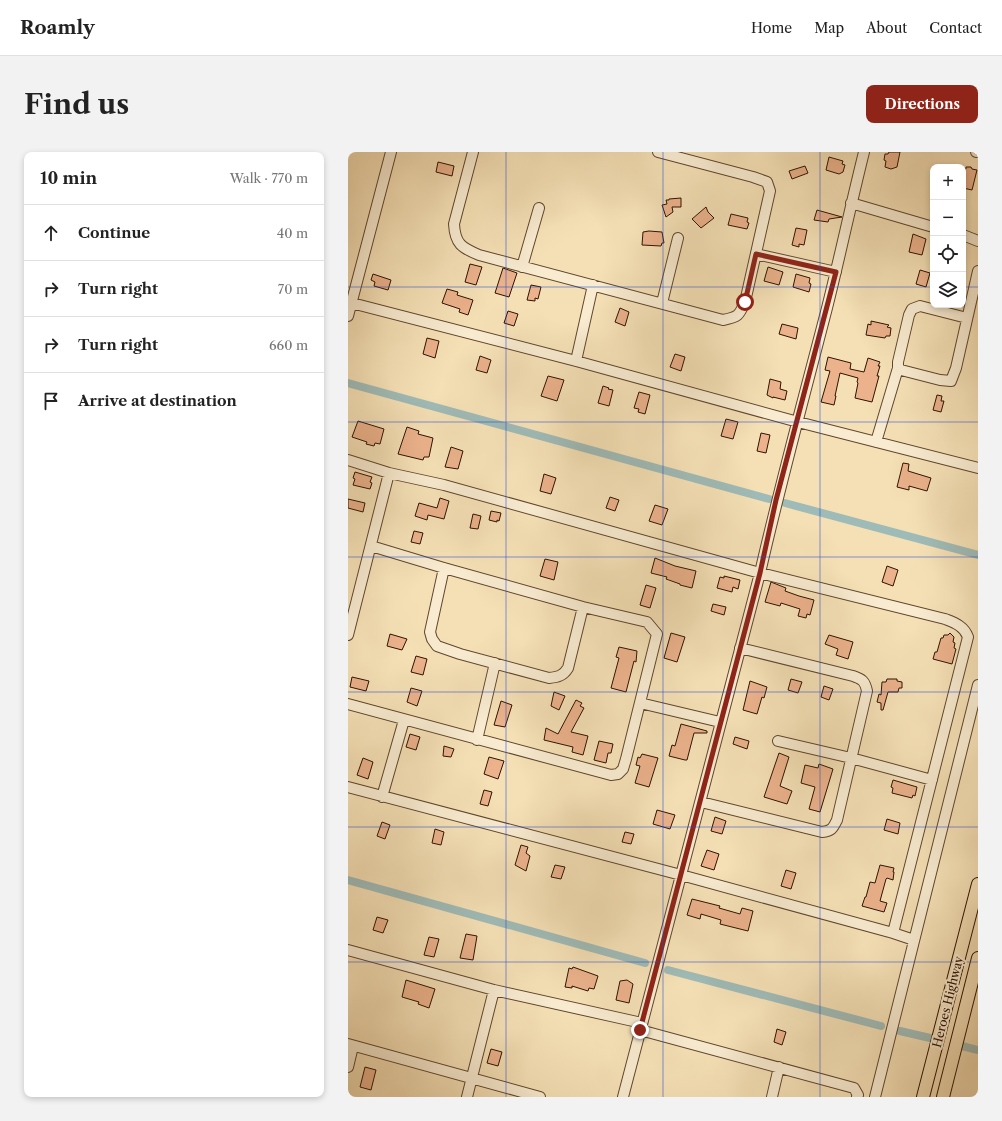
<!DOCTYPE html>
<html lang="en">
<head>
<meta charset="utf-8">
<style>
  :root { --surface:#fff; --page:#f2f2f2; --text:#222; --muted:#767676; --line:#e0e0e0; --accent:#8f2418 }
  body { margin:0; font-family:"Libre Caslon Text",serif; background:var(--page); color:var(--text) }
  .controls { position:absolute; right:12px; top:12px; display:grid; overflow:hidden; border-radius:8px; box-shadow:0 2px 6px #0003 }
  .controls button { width:36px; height:36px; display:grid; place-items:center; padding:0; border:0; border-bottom:1px solid var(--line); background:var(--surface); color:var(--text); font:20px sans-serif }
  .stop { position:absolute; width:12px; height:12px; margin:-9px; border:3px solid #8f2418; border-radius:50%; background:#fff }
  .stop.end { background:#8f2418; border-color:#fff; box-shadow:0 1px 4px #0008 }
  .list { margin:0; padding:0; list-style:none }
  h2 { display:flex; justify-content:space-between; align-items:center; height:52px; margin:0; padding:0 16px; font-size:17px }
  h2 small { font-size:13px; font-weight:400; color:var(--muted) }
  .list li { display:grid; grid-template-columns:26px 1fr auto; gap:12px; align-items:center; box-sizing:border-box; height:56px; padding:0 16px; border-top:1px solid var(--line) }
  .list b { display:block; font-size:15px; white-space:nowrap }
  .list em { font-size:13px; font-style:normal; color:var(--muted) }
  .icon { flex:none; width:22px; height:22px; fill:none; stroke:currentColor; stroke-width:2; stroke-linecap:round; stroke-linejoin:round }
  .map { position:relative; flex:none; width:630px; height:945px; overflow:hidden; border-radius:8px }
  header { display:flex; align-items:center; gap:24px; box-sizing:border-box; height:56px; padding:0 20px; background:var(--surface); border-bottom:1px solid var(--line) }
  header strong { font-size:19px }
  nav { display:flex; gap:22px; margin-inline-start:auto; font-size:14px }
  .intro { display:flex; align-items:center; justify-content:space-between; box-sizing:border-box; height:96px; padding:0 24px }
  h1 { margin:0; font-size:28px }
  .button { padding:10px 18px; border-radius:8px; background:var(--accent); color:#fff; font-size:14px; font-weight:700 }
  main { display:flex; gap:24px; padding:0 24px }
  aside { flex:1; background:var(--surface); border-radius:8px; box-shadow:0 2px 6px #0003 }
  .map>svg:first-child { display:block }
</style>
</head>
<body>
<header>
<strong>Roamly</strong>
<nav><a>Home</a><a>Map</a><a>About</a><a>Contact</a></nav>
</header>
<div class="intro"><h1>Find us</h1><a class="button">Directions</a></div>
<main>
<aside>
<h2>10 min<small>Walk · 770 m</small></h2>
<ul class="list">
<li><svg class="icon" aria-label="ahead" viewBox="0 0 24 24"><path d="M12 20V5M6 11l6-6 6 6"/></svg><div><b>Continue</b></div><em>40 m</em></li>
<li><svg class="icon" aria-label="right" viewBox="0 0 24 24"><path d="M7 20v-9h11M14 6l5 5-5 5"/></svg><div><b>Turn right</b></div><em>70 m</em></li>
<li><svg class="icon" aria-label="right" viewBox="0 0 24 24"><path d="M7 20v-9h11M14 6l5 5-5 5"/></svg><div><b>Turn right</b></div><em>660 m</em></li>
<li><svg class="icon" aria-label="arrive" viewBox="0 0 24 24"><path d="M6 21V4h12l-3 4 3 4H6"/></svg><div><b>Arrive at destination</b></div></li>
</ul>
</aside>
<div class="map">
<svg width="630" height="945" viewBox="0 0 630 945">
  <rect width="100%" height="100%" fill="#f5e0b6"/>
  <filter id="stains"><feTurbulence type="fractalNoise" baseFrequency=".005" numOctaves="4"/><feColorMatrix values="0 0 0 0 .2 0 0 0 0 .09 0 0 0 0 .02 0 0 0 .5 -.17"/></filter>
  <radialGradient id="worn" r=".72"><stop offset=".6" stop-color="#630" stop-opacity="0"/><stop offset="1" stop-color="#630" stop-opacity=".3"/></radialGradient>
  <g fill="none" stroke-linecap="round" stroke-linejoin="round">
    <path stroke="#9fbbb7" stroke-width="8" d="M0 231 421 347
      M437 351 630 403
      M0 728 297 811
      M320 818 533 874
      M552 879 582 886
      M614 894 630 898"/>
  </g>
  <path fill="#ebb28b" stroke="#2e1200" d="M541 0H552L549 15 543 17 537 15 538 9 536 8 537 2H540Z
    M481 5 495 9 494 12 497 13 495 20 491 22 478 18Z
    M90 10 106 14 104 24 88 20Z
    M457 14 460 21 444 27 441 19Z
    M618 15H623L624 17 629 18 624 38 615 36V17H618Z
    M333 46V55H324L325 60 318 65 314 53 319 52 318 48H321V47Z
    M358 55 360 60 366 66 353 76 344 67Z
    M469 58 494 65 481 67 480 70 466 68Z
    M383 62 400 66 399 70 401 71 399 77 380 73Z
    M448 76 459 78 456 93 451 92V95L444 93Z
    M301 79 314 80 316 91H314L313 94 294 93 295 80Z
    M565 82 578 87 574 103 561 100Z
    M122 112 134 115 128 133 117 130Z
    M420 115 435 120 431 133 416 129Z
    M155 116 169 121 161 145 147 141Z
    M572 118 582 121 578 135 568 132Z
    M25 122 43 128 40 138 26 134 27 130 23 128Z
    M448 122 462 126 461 131 463 132 461 140 445 135Z
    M183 133 193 135 190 147 187 146V149L179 148Z
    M99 137 110 140 109 143 125 148 120 163 111 160 112 157 94 151Z
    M272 156 281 160 277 174 267 170Z
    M160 159 170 162 166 174 156 171Z
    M523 169 541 173 539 175 543 176 542 184H538L537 186 518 183 520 172 523 173Z
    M434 172 450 176 448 187 431 182Z
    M79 186 91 189 87 206 75 202Z
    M327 202 337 205 333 219 322 215Z
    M132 204 143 208 139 221 128 218Z
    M480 205 503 211 502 217 516 220 520 206 532 210 530 214H532L529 224H531L524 250 507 246 510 231 509 230 510 226 492 221 487 244H488L486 253 473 250 482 219 477 218Z
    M200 224 216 228 209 249 193 244Z
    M422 227 433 230 432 237 439 239 437 248 425 245V246L419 243Z
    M255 234 261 236 260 237 265 238 261 254 250 251Z
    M291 240 302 243 297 262 290 260 291 257 286 256Z
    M589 243 594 244 593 249H596L593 260 585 258Z
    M378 267 390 270 385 287 373 284Z
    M10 269 36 277 32 292 27 291 26 294 18 292 19 290 4 285Z
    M59 275 71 279 70 282 85 286 81 305H76L75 308 50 302Z
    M413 281 422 283 418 301 409 299Z
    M103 295 115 299 110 317 97 315Z
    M555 311 561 312 560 319 583 326 579 339 561 334V338L549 335Z
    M7 320 24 325 22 330 24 331 22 337 5 333 7 327 5 326Z
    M196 322 208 326 203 342 192 339Z
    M262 345 271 348 267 359 258 356Z
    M92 346 101 349 96 367 80 363 79 368 67 364 71 351 89 356Z
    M0 347 17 351 15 360 0 356Z
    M307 353 320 357 314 373 301 369Z
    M143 359 153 361 151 369 149 368V370L141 368Z
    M125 362 133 364 130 377 122 376Z
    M66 379 75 381 72 392 63 390Z
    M307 406 327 414 348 419 344 436 332 433V432L318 427 319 425 303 421Z
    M197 407 210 410 206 428 192 424Z
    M539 414 550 418 545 434 534 430Z
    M376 424 392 428 390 437 385 435 384 440 369 436 372 425 376 426Z
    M423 430 438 436 437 439 451 444 466 448 462 463 459 462 458 466 450 464 452 457 433 451 432 454 417 450Z
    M298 433 308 436 302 456 292 453Z
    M365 452 378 455 376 463 363 459Z
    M323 481 337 485 329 510 316 506Z
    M602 481 606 485 605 490 607 491 606 496 608 497 604 512 585 507 587 500H589L593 486H595L596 483H600Z
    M42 482 59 487 54 498 39 494Z
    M481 483 505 490 500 507 488 503 490 497 477 492Z
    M271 495 289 499 288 510 286 509 278 540 263 536 271 506 268 505Z
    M68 504 79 507 75 523 63 520Z
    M4 525 21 529 18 539 2 535Z
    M443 527 454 530 450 541 440 538Z
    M539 527H549V529L554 530V536H551L550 540H540L535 558H533V551L529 550 531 542 533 543 534 530H538Z
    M402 529 419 535 416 546 414 545 409 562 395 558Z
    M476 534 485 537 481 548 473 545Z
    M63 536 74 539 69 554 59 550Z
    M206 540 217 544 211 558 203 554Z
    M228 548 234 551 232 554 236 556 223 580 240 584 235 603 224 600 225 595 196 588 198 576 210 582Z
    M153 549 164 553 157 575 146 573Z
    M333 572 359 579V581H346L339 608H337L321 604 324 593 327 594Z
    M62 582 72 585 68 598 58 595Z
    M387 585 401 589 399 597 385 592Z
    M251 589 265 592 263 601H260L258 611 246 608Z
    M96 594 106 597 103 605 95 604Z
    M431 601 441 605 432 634 444 639 439 652 416 645Z
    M294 602 310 606 301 635 287 631 292 614 288 613 290 605 292 606Z
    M141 605 156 609 150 627 136 622Z
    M15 606 25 610 20 627 9 623Z
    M471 612 485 617 472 660 461 657 467 635 453 631 457 613 470 616Z
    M545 628 569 635 567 644 565 643 564 646 544 641 545 636 543 635Z
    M136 638 144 640 140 654 132 652Z
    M309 658 327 663 322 677 305 672Z
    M367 665 378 669 374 682 363 679Z
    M539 667 552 671 550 682 536 678Z
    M34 670 42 673 37 687 29 684Z
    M87 677 96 680 93 693 84 691Z
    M277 680 286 682 283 692 274 690Z
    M173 693 180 695 178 701 182 704 178 719 167 713Z
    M359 698 371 702 366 718 353 714Z
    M207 713 217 715 213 727 203 725Z
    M532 713 546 716 545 720H546L545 728 539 726 538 727 532 749 539 751 536 760 514 754 517 745H518L522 730 527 731Z
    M438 718 448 721 443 737 433 734Z
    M344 747 372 754 371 756 392 762 394 756 405 759 400 779 372 772 373 768 353 762 352 767 339 763Z
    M29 765 40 768 35 781 25 778Z
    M118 782 129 784 125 808 112 806Z
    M81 785 91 787 86 805 76 803Z
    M225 815 250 824 246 837 241 836 240 839 224 834V836L217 835 221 816 224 817Z
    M58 828 87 837 81 856 70 852 71 850 54 845Z
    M279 828 285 832 281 851 268 848 272 829Z
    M429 877 438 880 434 893 426 890Z
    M143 897 154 900 150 914 139 911Z
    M17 915 28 918 23 938 12 935Z"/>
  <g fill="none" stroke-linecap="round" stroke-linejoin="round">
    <defs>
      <path id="minor" d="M125 0 106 72C107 92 114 96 131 103L375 168C390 165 391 164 397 150L422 39 419 30 405 25 310 0
        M628 0H630
        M503 51 585 75
        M615 83 630 89
        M408 102 488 120
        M174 115 191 56
        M0 150 228 209 450 270 630 316
        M314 151 330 86
        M0 164 43 0
        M619 166 572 154 564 157 561 163 550 210V216L553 218 592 228 603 229 608 216 630 119
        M228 209 245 133
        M528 290 550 216
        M0 308 41 321 96 333 412 421 597 467C607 471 616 474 620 485L545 781 333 723 0 635
        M96 416 82 480 84 487 89 494 112 502 201 526C210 525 215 524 220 516L235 455
        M0 483 41 321
        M292 551 372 570
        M0 552 263 623 270 622 275 617 278 607 309 482 299 470 235 455 96 416 23 394
        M129 588 147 511
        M430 589 503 606 584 628
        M34 645 56 568
        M353 650 474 680C484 679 485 676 489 668L519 539C517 529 514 527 505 524L392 496
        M545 781 566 788
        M0 798 146 838 294 871
        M292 878 506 936 510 943 509 945
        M0 892 192 945
        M0 915 5 894
        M119 945 146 838
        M275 945 412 421C432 333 456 245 479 156 492 104 503 52 516 0
        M424 945 431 915
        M527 945 630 533"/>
      <path id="major" d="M575 945 630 732
        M595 945 630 806"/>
    </defs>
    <use href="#minor" stroke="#60462e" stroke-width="12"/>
    <use href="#major" stroke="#2e1200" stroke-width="14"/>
    <use href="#minor" stroke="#f8ebd0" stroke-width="10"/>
    <use href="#major" stroke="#f5e0b6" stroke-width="12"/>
  </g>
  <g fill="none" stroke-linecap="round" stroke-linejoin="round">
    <path stroke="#8f2418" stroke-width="5" d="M292 878 412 421 428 348 488 120 408 102 397 150"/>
  </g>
  <path fill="none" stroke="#1d4ed8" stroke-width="1" stroke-opacity="0.55" d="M158 0V945M315 0V945M472 0V945M0 135H585M615 135H630M0 270H630M0 405H630M0 540H630M0 675H630M0 810H630"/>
  <g text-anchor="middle" stroke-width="4" stroke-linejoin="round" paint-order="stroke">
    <g font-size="12" fill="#2e1200" stroke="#f8ebd0">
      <text transform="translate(600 850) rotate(-76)" y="4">Heroes Highway</text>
    </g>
  </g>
  <rect width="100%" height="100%" filter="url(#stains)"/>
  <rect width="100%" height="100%" fill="url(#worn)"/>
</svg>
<div class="controls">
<button>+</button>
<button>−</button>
<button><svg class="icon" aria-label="locate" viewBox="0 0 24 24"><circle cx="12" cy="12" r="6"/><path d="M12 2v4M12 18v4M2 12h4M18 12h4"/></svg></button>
<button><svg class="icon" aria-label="layers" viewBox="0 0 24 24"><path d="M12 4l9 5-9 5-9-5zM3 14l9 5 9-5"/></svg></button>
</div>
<div class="stop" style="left:397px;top:150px"></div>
<div class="stop end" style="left:292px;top:878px"></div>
</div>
</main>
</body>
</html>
